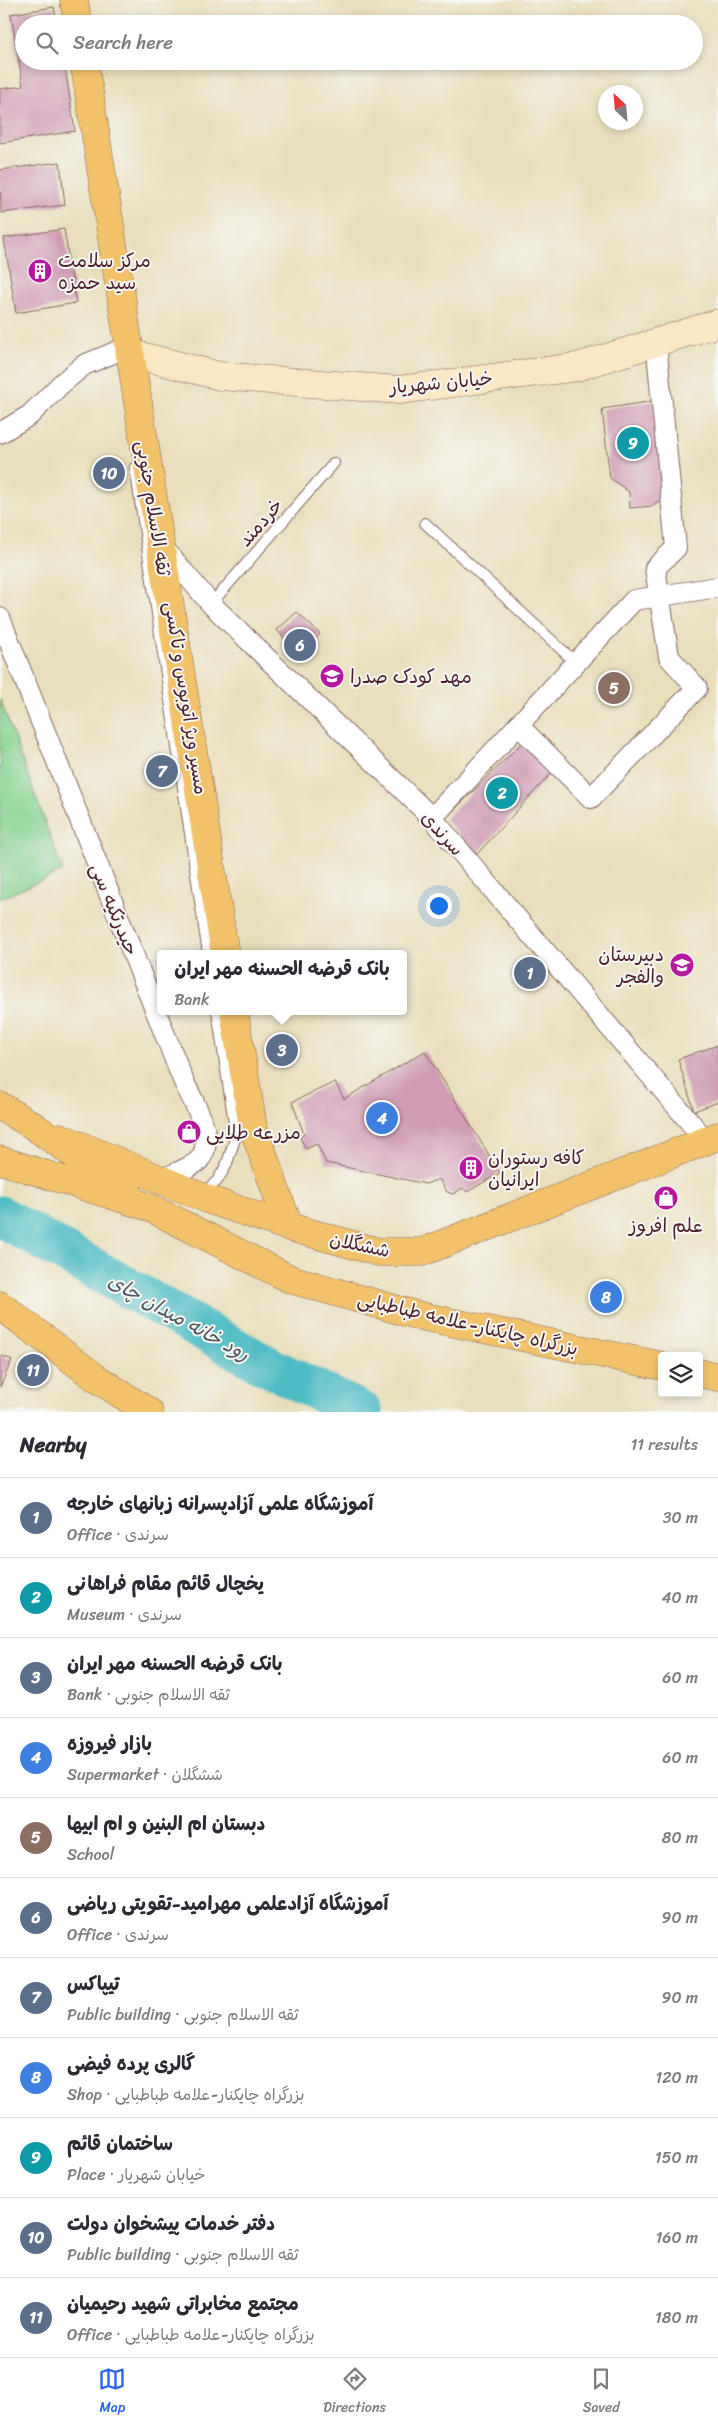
<!DOCTYPE html>
<html lang="en">
<head>
<meta charset="utf-8">
<style>
  :root { --surface:#fff; --page:#f2f2f3; --text:#2b2b33; --muted:#7c7c81; --line:#e1e1e2; --accent:#2563eb }
  body { margin:0; font-family:Sriracha,"Playpen Sans Arabic",sans-serif; background:var(--page); color:var(--text) }
  .controls { position:absolute; right:15px; bottom:15px; display:grid; overflow:hidden; border-radius:5px; box-shadow:0 2px 8px #0003 }
  .controls button { width:45px; height:45px; display:grid; place-items:center; padding:0; border:0; border-bottom:1px solid var(--line); background:var(--surface); color:var(--text); font:25px sans-serif }
  .compass { position:absolute; left:598px; top:85px; width:45px; height:45px; border-radius:50%; background:var(--surface); box-shadow:0 2px 8px #0003; rotate:334deg }
  .you { position:absolute; left:438px; top:905px; width:18px; height:18px; margin:-12px; border:4px solid #fff; border-radius:50%; background:#1a73e8; box-shadow:0 0 0 8px #1a73e833 }
  .badge { display:grid; place-items:center; width:32px; height:32px; border-radius:50%; background:var(--accent); color:#fff; font-size:16px; font-weight:700 }
  .pin { position:absolute; translate:-50% -50%; border:2px solid #fff; box-shadow:0 1px 5px #0006 }
  .popup { position:absolute; left:157px; top:950px; width:250px; height:65px; box-sizing:border-box; display:grid; place-content:center; border-radius:5px; background:var(--surface); filter:drop-shadow(0 1px 4px #0005); font-size:16px; white-space:nowrap; color:var(--muted) }
  .popup b { font-size:19px; color:var(--text) }
  .popup::after { content:''; position:absolute; left:50%; top:100%; margin-left:-10px; border:10px solid transparent; border-top-color:var(--surface) }
  .list { margin:0; padding:0; list-style:none }
  h2 { display:flex; justify-content:space-between; align-items:center; height:65px; margin:0; padding:0 20px; font-size:21px }
  h2 small { font-size:16px; font-weight:400; color:var(--muted) }
  .list li { display:grid; grid-template-columns:32px 1fr auto; gap:15px; align-items:center; box-sizing:border-box; height:80px; padding:0 20px; border-top:1px solid var(--line) }
  .list b { display:block; font-size:19px; white-space:nowrap }
  .list p { margin:0; font-size:16px; white-space:nowrap; color:var(--muted) }
  .list em { font-size:16px; font-style:normal; color:var(--muted) }
  .icon { flex:none; width:28px; height:28px; fill:none; stroke:currentColor; stroke-width:2; stroke-linecap:round; stroke-linejoin:round }
  .map { position:relative; flex:none; width:718px; height:1412px; overflow:hidden }
  .search { position:absolute; background:var(--surface); box-shadow:0 2px 8px #0003; left:15px; right:15px; top:15px; height:55px; display:flex; align-items:center; gap:12px; box-sizing:border-box; padding:0 18px; border-radius:28px; color:var(--muted); font-size:19px }
  .sheet { height:945px; background:var(--surface) }
  nav { display:flex; justify-content:space-around; align-items:center; box-sizing:border-box; height:70px; border-top:1px solid var(--line); background:var(--surface); font-size:14px; color:var(--muted) }
  nav a { display:grid; justify-items:center; gap:2px }
  nav .on { color:var(--accent) }
  .map>svg:first-child { display:block }
</style>
</head>
<body>
<div class="map">
<svg width="718" height="1412" viewBox="0 0 718 1412">
  <rect width="100%" height="100%" fill="#f6f6f2"/>
  <filter id="ink" filterUnits="userSpaceOnUse"><feTurbulence type="fractalNoise" baseFrequency=".02" numOctaves="2"/><feDisplacementMap in="SourceGraphic" scale="10" xChannelSelector="R" yChannelSelector="G"/><feConvolveMatrix kernelMatrix="1 2 1 2 8 2 1 2 1" color-interpolation-filters="sRGB"/></filter>
  <filter id="wash" filterUnits="userSpaceOnUse"><feTurbulence type="fractalNoise" baseFrequency=".0096" numOctaves="4" result="noise"/><feDisplacementMap in="SourceGraphic" scale="20" xChannelSelector="R" yChannelSelector="G"/><feGaussianBlur stdDeviation="1.12" result="paint"/><feColorMatrix in="noise" values="0 0 0 0 0 0 0 0 0 0 0 0 0 0 0 0 0 1.4 0 .05"/><feComposite in="paint" operator="in"/></filter>
  <g filter="url(#wash)">
    <rect width="100%" height="100%" fill="#e9dfbc"/>
    <path fill="#86d18f" stroke="#68785d" d="M0 699 63 871 0 899Z"/>
    <g fill="none" stroke-linecap="round" stroke-linejoin="round">
      <path stroke="#4ebcc4" stroke-width="41" d="M0 1216 269 1367 362 1412"/>
    </g>
    <g id="blocks">
      <path fill="#d09db5" d="M54 7 57 24H24V61H64L75 131 0 143V89L23 86 11 14Z
        M60 162 65 205 1 213 0 170Z
        M64 229 76 303 16 313 4 238Z
        M654 401 666 495 652 506 630 508 629 492 610 478 602 409Z
        M297 612 320 634 300 657 277 630Z
        M526 739 556 768 477 854 445 819Z
        M718 1045V1102L694 1111 678 1059Z
        M425 1051 500 1173 467 1192 463 1188 453 1194 447 1192 439 1179 426 1184 326 1163 317 1144 306 1149 300 1138 304 1134 292 1102 335 1082 344 1099Z
        M0 1355 12 1360 0 1387Z"/>
    </g>
  </g>
  <g filter="url(#ink)">
    <use href="#blocks" fill-opacity="0" stroke="#82625e" stroke-width="1"/>
    <g fill="none" stroke-linecap="round" stroke-linejoin="round">
      <defs>
        <path id="lane" d="M135 467 208 954
          M425 523 576 663
          M211 604 334 463
          M201 1195 217 1181 226 1166 236 1136 217 1011"/>
        <path id="street" d="M0 433 30 415 61 384 84 365 118 351 129 353
          M160 544 211 604 432 818 706 1141
          M0 618 183 1080C192 1100 218 1139 199 1160 193 1167 170 1175 161 1180
          M518 725 591 798 697 688 669 657 655 568 676 548 656 342
          M432 818 634 600 718 587"/>
        <path id="secondary" d="M129 353 220 376 399 390 577 367 718 323"/>
        <path id="primary" d="M74 0 78 24
          M84 61 225 954
          M234 1011 253 1127 289 1227
          M60 1137 207 1199 289 1227 379 1252H422L718 1136"/>
        <path id="highway" d="M0 1106 32 1125 128 1192
          M0 1160 149 1207 290 1279 416 1315 662 1366
          M0 1305 96 1378 149 1412
          M699 1373 718 1377"/>
      </defs>
      <use href="#lane" stroke="#82625e" stroke-width="12"/>
      <use href="#street" stroke="#82625e" stroke-width="22"/>
      <use href="#secondary" stroke="#82625e" stroke-width="29"/>
      <use href="#primary" stroke="#82625e" stroke-width="29"/>
      <use href="#highway" stroke="#82625e" stroke-width="29"/>
      <use href="#lane" stroke="#fff" stroke-width="10"/>
      <use href="#street" stroke="#fff" stroke-width="20"/>
      <use href="#secondary" stroke="#fae7c3" stroke-width="28"/>
      <use href="#primary" stroke="#f2c26a" stroke-width="28"/>
      <use href="#highway" stroke="#f2c26a" stroke-width="28"/>
    </g>
  </g>
  <defs>
    <symbol id="building-disc" viewBox="-11 -11 22 22"><circle r="9.5" fill="#b5179e" stroke="#f6f6f2"/><path d="M-4-6H4V6H1V3H-1V6H-4ZM-2.5-4.3h1.7v1.8h-1.7ZM.8-4.3h1.7v1.8H.8ZM-2.5-1h1.7V.8h-1.7ZM.8-1h1.7V.8H.8Z" fill="#fff"/></symbol>
    <symbol id="school-disc" viewBox="-11 -11 22 22"><circle r="9.5" fill="#b5179e" stroke="#f6f6f2"/><path d="M0-5L7-2L0 1L-7-2ZM-4 1L0 2.5L4 1V4Q0 6-4 4Z" fill="#fff"/></symbol>
    <symbol id="shop-disc" viewBox="-11 -11 22 22"><circle r="9.5" fill="#b5179e" stroke="#f6f6f2"/><path d="M-5-2.5h2.3a2.7 3.5 0 0 1 5.4 0H5L5.5 6h-11ZM-1.5-2.5h3a1.5 2.3 0 0 0-3 0Z" fill="#fff"/></symbol>
  </defs>
  <g fill-rule="evenodd">
    <use href="#building-disc" x="26" y="257" width="28" height="28"/>
    <use href="#school-disc" x="318" y="662" width="28" height="28"/>
    <use href="#school-disc" x="668" y="951" width="28" height="28"/>
    <use href="#shop-disc" x="175" y="1118" width="28" height="28"/>
    <use href="#building-disc" x="457" y="1154" width="28" height="28"/>
    <use href="#shop-disc" x="652" y="1184" width="28" height="28"/>
  </g>
  <g text-anchor="middle" stroke-width="4" stroke-linejoin="round" paint-order="stroke">
    <g font-size="19" fill="#4a1f2b" stroke="#f6f6f2" text-anchor="start">
      <text x="58" y="267">مرکز سلامت<tspan x="58" dy="22">سید حمزه</tspan></text>
      <text x="350" y="683">مهد کودک صدرا</text>
      <text x="664" y="961" text-anchor="end">دبیرستان<tspan x="664" dy="22">والفجر</tspan></text>
      <text x="206" y="1139">مزرعه طلایی</text>
      <text x="488" y="1164">کافه رستوران<tspan x="488" dy="22">ایرانیان</tspan></text>
      <text x="666" y="1232" text-anchor="middle">علم افروز</text>
    </g>
    <g font-size="19" fill="#4a1f2b" stroke="#f6f6f2">
      <text transform="translate(441 382) rotate(-5)" y="7">خیابان شهریار</text>
      <text transform="translate(154 508) rotate(81)" y="7">ثقه الاسلام جنوبی</text>
      <text transform="translate(260 522) rotate(-49)" y="7">خردمند</text>
      <text transform="translate(187 698) rotate(81)" y="7">مسیر ویژ اتوبوس و تاکسی</text>
      <text transform="translate(443 833) rotate(48)" y="7">سرندی</text>
      <text transform="translate(115 909) rotate(68)" y="7">حیدرتکیه سی</text>
      <text transform="translate(360 1244) rotate(12)" y="7">ششگلان</text>
      <text transform="translate(468 1323) rotate(13)" y="7">بزرگراه چایکنار-علامه طباطبایی</text>
    </g>
    <g font-size="20" font-style="italic" fill="#4b5661" stroke="#f6f6f2">
      <text transform="translate(179 1317) rotate(29)" y="7">رود خانه میدان چای</text>
    </g>
  </g>
</svg>
<div class="controls">
<button><svg class="icon" aria-label="layers" viewBox="0 0 24 24"><path d="M12 4l9 5-9 5-9-5zM3 14l9 5 9-5"/></svg></button>
</div>
<svg class="compass" viewBox="-18 -18 36 36"><path d="M0-13l5 13h-10z" fill="#e53935"/><path d="M0 13l5-13h-10z" fill="#7c7c81"/></svg>
<div class="you"></div>
<div class="pin badge" style="left:530px;top:973px;background:#5c6f8a">1</div>
<div class="pin badge" style="left:502px;top:793px;background:#0f9aa8">2</div>
<div class="pin badge" style="left:282px;top:1050px;background:#5c6f8a">3</div>
<div class="popup"><b>بانک قرضه الحسنه مهر ایران</b>Bank</div>
<div class="pin badge" style="left:382px;top:1118px;background:#3f7fe0">4</div>
<div class="pin badge" style="left:614px;top:688px;background:#8d6e63">5</div>
<div class="pin badge" style="left:300px;top:645px;background:#5c6f8a">6</div>
<div class="pin badge" style="left:162px;top:771px;background:#5c6f8a">7</div>
<div class="pin badge" style="left:606px;top:1297px;background:#3f7fe0">8</div>
<div class="pin badge" style="left:633px;top:443px;background:#0f9aa8">9</div>
<div class="pin badge" style="left:109px;top:473px;background:#5c6f8a">10</div>
<div class="pin badge" style="left:33px;top:1370px;background:#5c6f8a">11</div>
<div class="search"><svg class="icon" aria-label="search" viewBox="0 0 24 24"><circle cx="10" cy="10" r="6"/><path d="M15 15l6 6"/></svg>Search here</div>
</div>
<section class="sheet">
<h2>Nearby<small>11 results</small></h2>
<ul class="list">
<li><span class="badge" style="background:#5c6f8a">1</span><div><b>آموزشگاه علمی آزادپسرانه زبانهای خارجه</b><p>Office · سرندی</p></div><em>30 m</em></li>
<li><span class="badge" style="background:#0f9aa8">2</span><div><b>یخچال قائم مقام فراهانی</b><p>Museum · سرندی</p></div><em>40 m</em></li>
<li><span class="badge" style="background:#5c6f8a">3</span><div><b>بانک قرضه الحسنه مهر ایران</b><p>Bank · ثقه الاسلام جنوبی</p></div><em>60 m</em></li>
<li><span class="badge" style="background:#3f7fe0">4</span><div><b>بازار فیروزه</b><p>Supermarket · ششگلان</p></div><em>60 m</em></li>
<li><span class="badge" style="background:#8d6e63">5</span><div><b>دبستان ام البنین و ام ابیها</b><p>School</p></div><em>80 m</em></li>
<li><span class="badge" style="background:#5c6f8a">6</span><div><b>آموزشگاه آزادعلمی مهرامید-تقویتی ریاضی</b><p>Office · سرندی</p></div><em>90 m</em></li>
<li><span class="badge" style="background:#5c6f8a">7</span><div><b>تیپاکس</b><p>Public building · ثقه الاسلام جنوبی</p></div><em>90 m</em></li>
<li><span class="badge" style="background:#3f7fe0">8</span><div><b>گالری پرده فیضی</b><p>Shop · بزرگراه چایکنار-علامه طباطبایی</p></div><em>120 m</em></li>
<li><span class="badge" style="background:#0f9aa8">9</span><div><b>ساختمان قائم</b><p>Place · خیابان شهریار</p></div><em>150 m</em></li>
<li><span class="badge" style="background:#5c6f8a">10</span><div><b>دفتر خدمات پیشخوان دولت</b><p>Public building · ثقه الاسلام جنوبی</p></div><em>160 m</em></li>
<li><span class="badge" style="background:#5c6f8a">11</span><div><b>مجتمع مخابراتی شهید رحیمیان</b><p>Office · بزرگراه چایکنار-علامه طباطبایی</p></div><em>180 m</em></li>
</ul>
</section>
<nav>
<a class="on"><svg class="icon" aria-label="map" viewBox="0 0 24 24"><path d="M3 6l6-2 6 2 6-2v14l-6 2-6-2-6 2zM9 4v14M15 6v14"/></svg>Map</a>
<a><svg class="icon" aria-label="directions" viewBox="0 0 24 24"><path d="M12 3l9 9-9 9-9-9zM9 14v-3h6M13 9l2 2-2 2"/></svg>Directions</a>
<a><svg class="icon" aria-label="saved" viewBox="0 0 24 24"><path d="M7 4h10v16l-5-4-5 4z"/></svg>Saved</a>
</nav>
</body>
</html>
